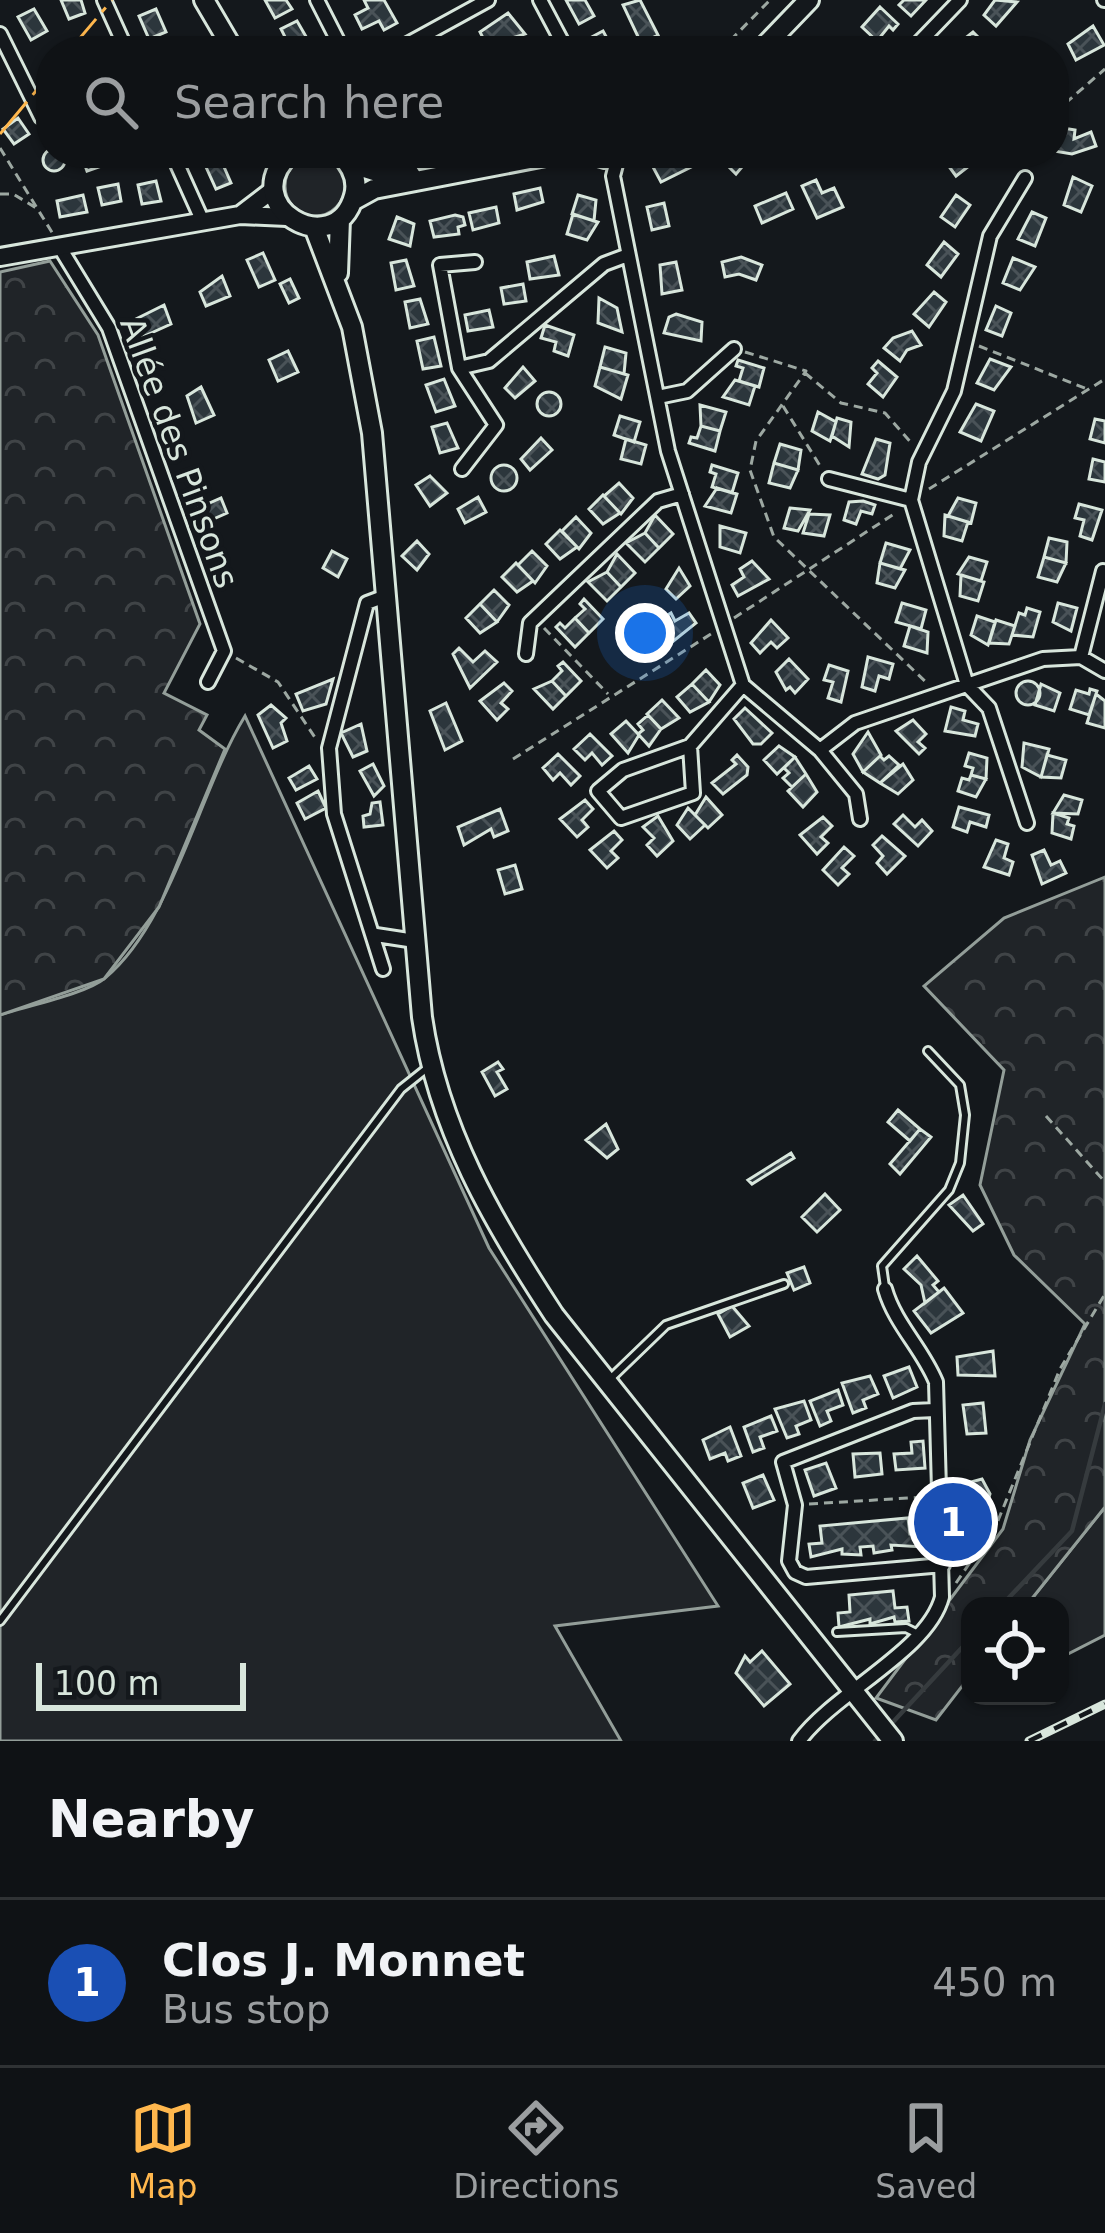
<!DOCTYPE html>
<html lang="en">
<head>
<meta charset="utf-8">
<style>
  :root { --surface:#0f1215; --page:#1d2022; --text:#f1f3f6; --muted:#9b9ea0; --line:#2f3234; --accent:#ffb74d }
  body { margin:0; font-family:"DejaVu Sans",sans-serif; background:var(--page); color:var(--text) }
  .controls { position:absolute; right:36px; bottom:36px; display:grid; overflow:hidden; border-radius:24px; box-shadow:0 3px 9px #0004 }
  .controls button { width:108px; height:108px; display:grid; place-items:center; padding:0; border:0; border-bottom:3px solid var(--line); background:var(--surface); color:var(--text); font:60px sans-serif }
  .scale { position:absolute; left:36px; bottom:30px; width:210px; box-sizing:border-box; padding-left:12px; border:6px solid #d8e6dc; border-top:0; font-size:33px; line-height:42px; white-space:nowrap; color:#d8e6dc; -webkit-text-stroke:9px #14181c; paint-order:stroke }
  .you { position:absolute; left:645px; top:633px; width:42px; height:42px; margin:-30px; border:9px solid #fff; border-radius:50%; background:#1a73e8; box-shadow:0 0 0 18px #1a73e833 }
  .badge { display:grid; place-items:center; width:78px; height:78px; border-radius:50%; background:var(--accent); color:#fff; font-size:39px; font-weight:700 }
  .pin { position:absolute; translate:-50% -50%; border:6px solid #fff; box-shadow:0 3px 12px #0006 }
  .list { margin:0; padding:0; list-style:none }
  h2 { display:flex; justify-content:space-between; align-items:center; height:156px; margin:0; padding:0 48px; font-size:51px }
  h2 small { font-size:39px; font-weight:400; color:var(--muted) }
  .list li { display:grid; grid-template-columns:78px 1fr auto; gap:36px; align-items:center; box-sizing:border-box; height:168px; padding:0 48px; border-top:3px solid var(--line) }
  .list b { display:block; font-size:45px; white-space:nowrap }
  .list p { margin:0; font-size:39px; white-space:nowrap; color:var(--muted) }
  .list em { font-size:39px; font-style:normal; color:var(--muted) }
  .icon { flex:none; width:66px; height:66px; fill:none; stroke:currentColor; stroke-width:2; stroke-linecap:round; stroke-linejoin:round }
  .map { position:relative; flex:none; width:1105px; height:1741px; overflow:hidden }
  .search { position:absolute; background:var(--surface); box-shadow:0 3px 9px #0004; left:36px; right:36px; top:36px; height:132px; display:flex; align-items:center; gap:30px; box-sizing:border-box; padding:0 42px; border-radius:48px; color:var(--muted); font-size:45px }
  .sheet { height:324px; background:var(--surface) }
  nav { display:flex; justify-content:space-around; align-items:center; box-sizing:border-box; height:168px; border-top:3px solid var(--line); background:var(--surface); font-size:33px; color:var(--muted) }
  nav a { display:grid; justify-items:center; gap:6px }
  nav .on { color:var(--accent) }
  .map>svg:first-child { display:block }
</style>
</head>
<body>
<div class="map">
<svg width="1105" height="1741" viewBox="0 0 1105 1741">
  <defs>
    <pattern id="forest-crowns" width="20" height="18" patternUnits="userSpaceOnUse" patternTransform="scale(3)"><rect width="20" height="18" fill="#202428"/><path d="M2 6a3 3 0 1 1 6 0M12 15a3 3 0 1 1 6 0" fill="none" stroke="#404447"/></pattern>
    <pattern id="building-cross-hatch" width="8" height="8" patternUnits="userSpaceOnUse" patternTransform="scale(3)"><rect width="8" height="8" fill="#2c363c"/><path d="M0 0l8 8M0 8l8-8" fill="none" stroke="#4a5358"/></pattern>
  </defs>
  <rect width="100%" height="100%" fill="#14181c"/>
  <path fill="#202428" stroke="#939e99" stroke-width="3" d="M285 186a30 30 0 1 1 60 0a30 30 0 1 1-60 0Z
    M245 716 489 1248 718 1606 555 1626 621 1741H0V1015C26 1006 86 994 105 978 172 923 199 791 245 716Z
    M1105 1507V1635L1060 1658V1606H1026Z"/>
  <path fill="url(#forest-crowns)" stroke="#939e99" stroke-width="3" d="M50 261 98 335 200 624 164 693 207 715 199 730 225 749 159 907 104 979 0 1015V272Z
    M1105 877V1507L1026 1606H970V1676L936 1720 876 1698 1003 1529 1030 1440 1085 1324 1014 1255 980 1185 1004 1070 924 986 1004 918Z"/>
  <g fill="none" stroke-linecap="round" stroke-linejoin="round">
    <path stroke="#363b3e" stroke-width="4.5" d="M1001 1606 1072 1531 1105 1404
      M894 1721 970 1639
      M875 1741 876 1740"/>
  </g>
  <path fill="url(#building-cross-hatch)" stroke="#d8e6dc" stroke-width="3" d="M61 0H81L85 13 69 19Z
    M265 0H286L292 9 275 18Z
    M364 0H384L397 23 384 30 379 21 362 29 355 15 368 8Z
    M566 0H585L594 16 579 24Z
    M640 0 658 35 641 43 623 5Z
    M904 0H926L911 16 899 5Z
    M995 0 1017 2 996 26 984 15Z
    M880 7 898 24 893 30 889 26 877 41 862 27Z
    M34 9 47 31 31 40 18 17Z
    M156 9 166 32 149 39 139 16Z
    M508 13 525 34 487 46 480 32Z
    M297 21 312 47 305 51H292L281 29Z
    M1093 26 1104 45 1076 60 1068 44Z
    M603 31 614 51H592L586 40Z
    M973 32 984 43 976 51H949Z
    M18 118 29 134 14 144 3 129Z
    M1063 128 1075 130 1074 139 1091 132 1096 146 1072 154 1054 151V136L1061 137Z
    M43 160a11 11 0 1 1 22 0a11 11 0 1 1-22 0Z
    M106 153 110 163 87 171 81 154Z
    M715 153H740L748 160 736 174Z
    M955 153H973L978 159 956 176 945 161Z
    M684 154 691 167 661 182 653 167Z
    M221 160 231 183 216 189 206 167Z
    M1073 177 1092 186 1081 212 1064 205Z
    M816 180 822 193 834 188 843 207 817 218 802 186Z
    M156 181 161 201 142 204 138 185Z
    M118 184 121 201 102 205 98 188Z
    M540 188 543 202 517 210 514 194Z
    M786 193 793 209 762 223 755 206Z
    M83 195 87 212 60 217 57 201Z
    M578 195 596 200 594 221 572 214Z
    M956 195 970 205 955 227 941 217Z
    M664 203 669 226 652 230 647 207Z
    M496 207 499 223 473 230 469 213Z
    M1032 212 1046 218 1035 246 1018 239Z
    M573 214 598 222 587 240 567 234Z
    M455 215 463 217 465 225 458 227 459 234 434 237 430 221Z
    M397 217 414 224 410 246 389 239Z
    M944 242 958 254 941 277 927 265Z
    M263 253 275 280 259 287 247 260Z
    M554 256 559 275 530 279 527 262Z
    M741 257 762 265 756 280 739 274 725 277 722 262Z
    M1013 258 1035 267 1020 290 1003 283Z
    M406 260 414 286 396 290 391 263Z
    M676 262 682 290 662 294 660 265Z
    M222 276 230 296 206 306 200 292Z
    M290 279 299 298 289 303 280 284Z
    M523 284 526 301 504 304 501 288Z
    M934 292 946 302 929 327 914 314Z
    M599 298 617 308 622 332 598 323Z
    M420 299 428 324 410 328 405 302Z
    M164 305 171 324 140 338 134 320Z
    M996 306 1011 313 1002 336 986 330Z
    M489 310 493 327 468 331 465 315Z
    M676 314 702 322 701 341 664 333 669 317Z
    M545 325 574 335 568 356 554 351 556 342 541 338Z
    M912 331 921 345 907 350 900 361 884 348 893 338Z
    M434 337 441 366 423 369 417 341Z
    M605 347 626 353 624 374 600 367Z
    M288 351 298 372 278 381 269 360Z
    M990 359 1011 367 994 390 977 383Z
    M738 360 764 368 759 387 739 381 743 368 736 366Z
    M878 361 897 377 883 397 868 384 877 373 872 368Z
    M523 367 535 381 515 398 505 388Z
    M600 367 628 375 621 399 595 386Z
    M444 379 455 406 436 412 426 385Z
    M735 380 755 386 749 405 723 397Z
    M201 387 214 415 196 423 187 396Z
    M537 404a12 12 0 1 1 24 0a12 12 0 1 1-24 0Z
    M976 404 994 411 981 441 960 432Z
    M700 405 726 412 720 431 701 426Z
    M818 412 836 422 830 441 812 431Z
    M620 416 640 422 634 442 614 435Z
    M837 418 851 422 849 447 832 436Z
    M1095 419 1105 421V443L1090 439Z
    M447 423 458 448 440 453 432 427Z
    M701 426 720 431 715 451 689 443 691 437 697 438Z
    M541 438 552 450 530 470 521 459Z
    M626 439 646 445 641 464 621 459Z
    M876 439 890 443 885 475 878 479 862 474Z
    M780 444 801 450 798 470 774 463Z
    M1093 459 1105 462V482L1089 479Z
    M774 463 798 470 790 488 769 483Z
    M712 465 738 473 732 493 712 487 716 474 710 472Z
    M491 478a13 13 0 1 1 26 0a13 13 0 1 1-26 0Z
    M430 476 447 493 430 506 416 485Z
    M619 483 633 498 621 514 604 496Z
    M717 488 737 494 731 513 705 506Z
    M603 495 620 513 603 524 589 509Z
    M478 497 486 512 465 523 458 509Z
    M221 498 227 513 202 524 196 509Z
    M958 498 976 503 971 523 948 516Z
    M863 501 875 505 872 514 861 511 856 524 844 520 849 502Z
    M1079 504 1102 510 1092 540 1080 536 1084 520 1075 518Z
    M790 508 810 510 798 531 784 528Z
    M809 514 830 515 824 536 803 533Z
    M655 515 673 534 659 548 645 533Z
    M945 515 968 522 962 541 944 536Z
    M576 517 591 533 579 549 562 531Z
    M720 526 746 533 740 553 720 547Z
    M560 530 577 547 560 559 546 544Z
    M645 533 659 548 645 562 626 543Z
    M1049 538 1067 542 1066 563 1044 557Z
    M417 541 429 554 417 570 402 556Z
    M886 543 910 550 900 569 880 563Z
    M332 551 347 559 338 577 323 568Z
    M532 551 547 566 535 583 518 565Z
    M617 554 635 573 621 587 607 572Z
    M969 557 987 562 981 581 958 574Z
    M1044 557 1066 563 1057 582 1038 577Z
    M752 561 769 579 738 596 732 585 744 577 740 569Z
    M516 563 533 581 517 592 502 577Z
    M880 563 905 570 895 588 877 583Z
    M679 568 690 586 676 599 666 589Z
    M607 572 621 587 607 601 588 582Z
    M961 575 984 582 978 601 960 596Z
    M494 590 509 605 497 622 480 604Z
    M584 599 603 619 589 633 575 618 585 609 580 604Z
    M902 603 926 610 921 629 896 622Z
    M1058 603 1077 608 1071 631 1053 622Z
    M480 604 497 622 480 633 466 618Z
    M1027 608 1040 612 1033 637 1012 635 1019 613 1025 615Z
    M671 613 675 621 689 613 696 623 671 643 658 621Z
    M977 616 995 622 988 645 971 635Z
    M575 618 589 633 575 647 556 627 560 623 565 628Z
    M771 620 788 638 777 648 771 642 760 653 751 643Z
    M996 620 1015 626 1009 644 989 643Z
    M910 626 928 632 927 653 904 646Z
    M459 648 473 662 485 651 497 662 470 688 453 654Z
    M868 657 893 664 889 679 879 676 875 691 862 687Z
    M789 659 808 679 795 693 790 687 786 690 776 672Z
    M563 662 581 681 566 696 552 681 562 671 558 666Z
    M829 665 848 671 841 702 828 698 833 682 824 680Z
    M706 670 720 685 709 702 692 684Z
    M333 679 326 704 303 711 296 694Z
    M552 681 566 696 553 709 534 689Z
    M1016 693a12 12 0 1 1 24 0a12 12 0 1 1-24 0Z
    M504 683 512 691 501 703 508 709 497 720 480 701Z
    M692 684 709 702 690 712 677 697Z
    M1041 684 1060 693 1054 711 1035 705Z
    M1090 689 1097 691 1089 715 1070 709 1076 690 1089 694Z
    M1096 694 1105 701V728L1087 723Z
    M662 700 679 718 661 729 647 714Z
    M446 703 462 741 445 750 430 711Z
    M271 705 286 718 281 723 287 741 273 748 258 715Z
    M951 707 965 711 963 720 978 724 975 736 945 731Z
    M745 708 772 733 761 744H753L734 719Z
    M648 715 661 729 649 746 638 734 643 730 638 724Z
    M913 720 926 734 918 742 925 748 919 754 896 731Z
    M626 721 639 735 628 753 611 734Z
    M361 724 367 751 353 757 341 733Z
    M868 732 881 755 863 772 853 754Z
    M590 734 612 756 602 765 592 753 585 760 574 749Z
    M1024 743 1049 749 1041 777 1022 767Z
    M779 746 795 757 777 774 764 760Z
    M969 753 987 758 986 779 971 775 973 768 965 766Z
    M558 754 580 776 571 785 560 773 553 780 543 768Z
    M737 755 748 767 747 775 723 794 712 783 736 764 732 760Z
    M1047 755 1066 760 1061 778 1041 777Z
    M880 756 884 760 889 756 899 765 880 783 863 772Z
    M795 757 806 774 792 787 783 778 789 773 784 768Z
    M373 764 384 786 374 796 360 771Z
    M903 764 913 780 898 794 880 783Z
    M309 766 317 779 296 790 289 778Z
    M806 774 817 792 803 807 788 791Z
    M971 775 986 779 976 797 958 791 962 778 969 780Z
    M318 791 326 808 305 819 297 803Z
    M1064 795 1082 800 1078 814 1053 813Z
    M706 797 722 815 708 828 695 815Z
    M585 800 593 809 582 820 588 827 577 837 560 819Z
    M380 802 383 825 364 827 363 816 370 814 372 803Z
    M959 807 989 815 986 827 970 822 967 832 953 827Z
    M688 808 705 825 690 839 677 825Z
    M500 809 508 831 494 837 491 829 464 845 458 827Z
    M1053 813 1069 818 1067 824 1074 826 1071 839 1052 833Z
    M903 815 915 827 922 820 932 831 918 846 894 824Z
    M658 816 673 841 657 856 647 845 654 838 643 827Z
    M823 817 832 826 821 837 828 843 817 854 800 835Z
    M614 831 622 840 611 851 618 858 607 868 590 850Z
    M882 836 905 856 887 874 877 863 883 856 873 845Z
    M996 840 1008 844 1004 858 1013 862 1009 875 984 867Z
    M844 847 854 856 842 868 849 874 838 885 823 870Z
    M1044 850 1051 865 1060 861 1066 873 1042 884 1032 855Z
    M515 865 522 889 505 894 498 870Z
    M498 1062 503 1069 497 1072 507 1089 495 1096 482 1072Z
    M898 1110 920 1129 910 1141 888 1122Z
    M606 1124 618 1149 607 1158 586 1140Z
    M920 1129 931 1137 900 1174 890 1164Z
    M791 1153 794 1158 752 1184 748 1180Z
    M825 1194 840 1210 817 1232 802 1217Z
    M963 1195 983 1224 973 1231 949 1205Z
    M917 1256 938 1281 933 1285 939 1292 925 1303 921 1285 904 1269Z
    M804 1267 810 1283 794 1290 787 1273Z
    M944 1288 963 1313 931 1333 914 1311Z
    M732 1306 749 1326 730 1337 718 1314Z
    M993 1351 995 1376 958 1375 957 1357Z
    M909 1367 917 1387 893 1398 884 1376Z
    M870 1376 878 1394 863 1400 866 1408 853 1413 842 1383Z
    M838 1390 843 1405 827 1411 831 1421 820 1426 810 1401Z
    M804 1401 811 1420 796 1426 799 1434 787 1438 775 1409Z
    M983 1403 986 1433 967 1434 963 1405Z
    M771 1416 777 1431 760 1437 764 1448 753 1452 744 1427Z
    M730 1427 741 1456 728 1461 725 1453 710 1459 703 1440Z
    M923 1441 925 1468 896 1470 894 1454 912 1453 911 1442Z
    M880 1453 882 1474 855 1477 853 1454Z
    M826 1463 836 1488 814 1496 805 1470Z
    M763 1475 774 1500 753 1508 743 1483Z
    M982 1479 990 1494 981 1523 964 1518 970 1498 967 1483Z
    M908 1518 910 1534 922 1533 923 1547 891 1545 892 1550 874 1553 873 1546 860 1547 861 1555 842 1554V1549L811 1557 809 1544 822 1543 820 1526Z
    M893 1591 895 1608 907 1607 909 1621 895 1622 894 1617 870 1624V1619L839 1627 838 1613 850 1612 849 1595Z
    M762 1651 790 1684 764 1706 736 1673 745 1656 750 1662Z"/>
  <g fill="none" stroke-linecap="round" stroke-linejoin="round">
    <defs>
      <path id="service" d="M885 1287 882 1266 949 1190 960 1163 965 1115 960 1085 928 1051
        M608 1381 666 1325 784 1284
        M0 1621 401 1089 426 1069
        M837 1632 906 1628 916 1633"/>
      <path id="minor" d="M104 0 127 51
        M317 0 343 51
        M540 0 567 51
        M1104 0H1105
        M0 34 41 117 51 124
        M395 51 488 0
        M911 51 960 0
        M172 153 203 222
        M619 153 613 176 668 451 743 685 820 750 855 723 1043 659 1081 657 1105 671
        M1025 178 990 236 954 391 919 462 911 500 967 685 989 708 1027 823
        M59 246 109 328 224 651 208 682
        M459 368 489 361 604 264 628 255
        M658 397 687 391 734 349
        M462 469 496 425 459 368 440 265 475 262
        M829 479 911 500
        M383 597 367 603 329 748 334 814 383 969
        M526 654 530 623 658 501 682 494
        M1081 657 1103 571
        M690 746 693 793 621 818 598 791 623 770 690 746 743 685
        M820 750 856 794 860 819
        M376 935 415 941
        M935 1410 913 1411 783 1462 795 1505 789 1561 795 1572 806 1577 943 1565
        M799 1741C835 1692 928 1651 942 1597L936 1382C922 1348 895 1324 885 1289"/>
      <path id="tertiary" d="M240 215 274 189
        M0 257 240 215 287 217"/>
      <path id="secondary" d="M204 0 234 51
        M760 51 809 0
        M291 153C233 205 335 264 354 196 359 179 351 165 339 153
        M589 153 605 158 620 153
        M349 163 380 173 410 174
        M354 200 374 189 561 153
        M314 227 352 327 372 433 422 1017C438 1128 493 1222 554 1315L893 1741
        M338 273 340 219"/>
    </defs>
    <use href="#service" stroke="#d8e6dc" stroke-width="12"/>
    <use href="#minor" stroke="#d8e6dc" stroke-width="18"/>
    <use href="#tertiary" stroke="#d8e6dc" stroke-width="22"/>
    <use href="#secondary" stroke="#d8e6dc" stroke-width="24"/>
    <path stroke="#9da8a2" stroke-width="3" stroke-dasharray="9 6" stroke-linecap="butt" d="M720 51 770 0
      M1054 113 1105 69
      M0 148 53 234
      M396 156 412 153
      M1027 164 1028 153
      M0 194H13L38 209
      M979 346 1087 389
      M745 352 806 371 756 441 750 470 774 537 928 684
      M805 373 841 403 885 413 913 445
      M783 406 822 469
      M929 489 1105 379
      M734 618 897 512
      M544 628 608 694
      M236 658 278 682 316 739
      M513 759 711 634
      M1046 1116 1105 1182
      M809 1504 925 1497
      M956 1583 997 1523 1060 1369 1105 1294"/>
    <use href="#service" stroke="#14181c" stroke-width="6"/>
    <use href="#minor" stroke="#14181c" stroke-width="12"/>
    <use href="#tertiary" stroke="#14181c" stroke-width="16"/>
    <use href="#secondary" stroke="#14181c" stroke-width="18"/>
    <defs>
      <path id="rail" d="M1029 1741 1105 1704"/>
    </defs>
    <use href="#rail" stroke="#d8e6dc" stroke-width="9"/>
    <use href="#rail" stroke="#14181c" stroke-width="4.5" stroke-dasharray="14" stroke-linecap="butt"/>
    <path stroke="#ffb74d" stroke-width="3" stroke-dasharray="42 9 6 9" stroke-linecap="butt" d="M69 51 112 0
      M0 134 51 73"/>
  </g>
  <g text-anchor="middle" stroke-width="9" stroke-linejoin="round" paint-order="stroke">
    <g font-size="33" fill="#d8e6dc" stroke="#14181c">
      <text transform="translate(180 452) rotate(70)" y="12">Allée des Pinsons</text>
    </g>
  </g>
</svg>
<div class="controls">
<button><svg class="icon" aria-label="locate" viewBox="0 0 24 24"><circle cx="12" cy="12" r="6"/><path d="M12 2v4M12 18v4M2 12h4M18 12h4"/></svg></button>
</div>
<div class="scale">100 m</div>
<div class="you"></div>
<div class="pin badge" style="left:953px;top:1522px;background:#1a4fb4">1</div>
<div class="search"><svg class="icon" aria-label="search" viewBox="0 0 24 24"><circle cx="10" cy="10" r="6"/><path d="M15 15l6 6"/></svg>Search here</div>
</div>
<section class="sheet">
<h2>Nearby<small></small></h2>
<ul class="list">
<li><span class="badge" style="background:#1a4fb4">1</span><div><b>Clos J. Monnet</b><p>Bus stop</p></div><em>450 m</em></li>
</ul>
</section>
<nav>
<a class="on"><svg class="icon" aria-label="map" viewBox="0 0 24 24"><path d="M3 6l6-2 6 2 6-2v14l-6 2-6-2-6 2zM9 4v14M15 6v14"/></svg>Map</a>
<a><svg class="icon" aria-label="directions" viewBox="0 0 24 24"><path d="M12 3l9 9-9 9-9-9zM9 14v-3h6M13 9l2 2-2 2"/></svg>Directions</a>
<a><svg class="icon" aria-label="saved" viewBox="0 0 24 24"><path d="M7 4h10v16l-5-4-5 4z"/></svg>Saved</a>
</nav>
</body>
</html>
